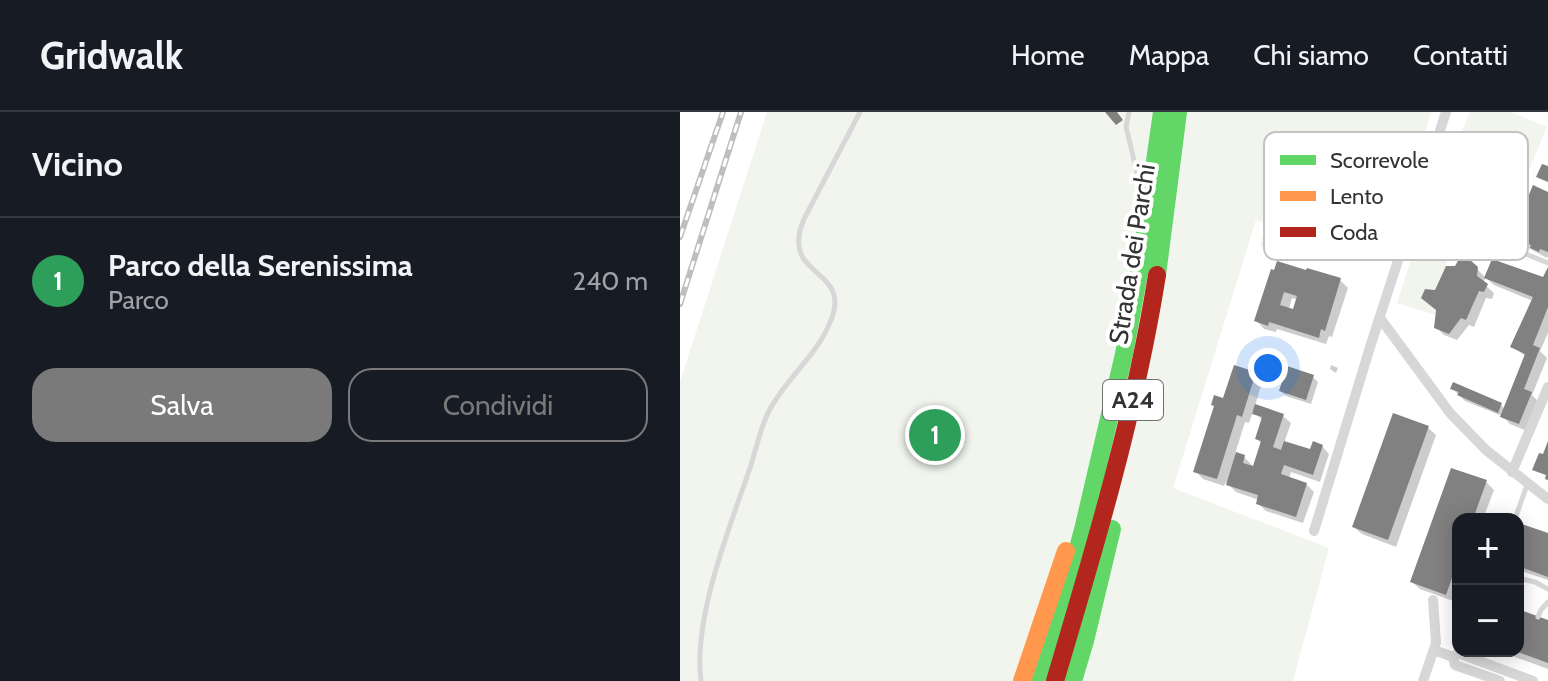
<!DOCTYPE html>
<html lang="it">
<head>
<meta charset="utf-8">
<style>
  :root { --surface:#171b24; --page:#20242c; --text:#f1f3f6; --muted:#9ea1a6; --line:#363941; --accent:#7a7a7a }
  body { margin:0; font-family:Cabin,sans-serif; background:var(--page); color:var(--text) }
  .controls { position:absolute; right:24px; bottom:24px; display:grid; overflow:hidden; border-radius:16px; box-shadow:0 4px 20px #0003 }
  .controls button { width:72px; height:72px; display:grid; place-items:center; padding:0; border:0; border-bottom:2px solid var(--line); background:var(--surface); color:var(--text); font:40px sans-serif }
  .you { position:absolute; left:588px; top:256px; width:28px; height:28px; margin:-20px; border:6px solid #fff; border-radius:50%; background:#1a73e8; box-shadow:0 0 0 12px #1a73e833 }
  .badge { display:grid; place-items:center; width:52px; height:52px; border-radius:50%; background:var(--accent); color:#fff; font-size:26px; font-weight:700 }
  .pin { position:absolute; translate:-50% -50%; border:4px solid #fff; box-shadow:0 2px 8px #0006 }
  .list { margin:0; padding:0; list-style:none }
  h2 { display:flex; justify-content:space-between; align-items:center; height:104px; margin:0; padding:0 32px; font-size:34px }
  h2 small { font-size:26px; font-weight:400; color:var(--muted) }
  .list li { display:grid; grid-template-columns:52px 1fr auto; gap:24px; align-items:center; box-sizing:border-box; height:128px; padding:0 32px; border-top:2px solid var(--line) }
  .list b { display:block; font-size:30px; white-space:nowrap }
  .list p { margin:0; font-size:26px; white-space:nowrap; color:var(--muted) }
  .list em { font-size:26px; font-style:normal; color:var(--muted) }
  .actions { display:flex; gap:16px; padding:24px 32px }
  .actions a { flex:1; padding:18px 0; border:2px solid var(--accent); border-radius:24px; text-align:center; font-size:28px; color:var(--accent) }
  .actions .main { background:var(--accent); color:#fff }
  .map { position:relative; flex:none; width:868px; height:569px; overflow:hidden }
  header { display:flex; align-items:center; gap:48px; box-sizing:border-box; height:112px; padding:0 40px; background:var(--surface); border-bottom:2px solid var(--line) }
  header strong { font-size:38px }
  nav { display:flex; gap:44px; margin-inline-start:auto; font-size:28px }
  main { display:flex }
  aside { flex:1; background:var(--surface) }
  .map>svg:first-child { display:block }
</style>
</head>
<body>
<header>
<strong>Gridwalk</strong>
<nav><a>Home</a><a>Mappa</a><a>Chi siamo</a><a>Contatti</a></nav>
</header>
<main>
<aside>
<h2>Vicino<small></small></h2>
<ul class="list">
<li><span class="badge" style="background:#2e9e5b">1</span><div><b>Parco della Serenissima</b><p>Parco</p></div><em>240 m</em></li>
</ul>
<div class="actions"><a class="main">Salva</a><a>Condividi</a></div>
</aside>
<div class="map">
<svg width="868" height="569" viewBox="0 0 868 569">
  <rect width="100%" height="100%" fill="#fff"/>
  <path fill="#f1f5ed" d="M87 0H751L708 145 576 108 493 376 649 436 613 569H0V270Z
    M790 0H831L867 15 848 60 777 30Z
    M585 114 633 126 627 147 580 134Z
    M738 126 771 133 766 154 755 178 745 177 741 186 756 198 755 203 717 191Z"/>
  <path fill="#0003" fill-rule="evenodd" d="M868 82V144L867 146 841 132 833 124Z
    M797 157 805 165 804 172 814 181 812 187 806 186 794 215 789 213 777 228 764 223 756 215 757 180Z
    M592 160 628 161 660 168 668 176 652 225 649 224 646 232 597 217 596 220 584 217 577 209ZM612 186 618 188 614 199 609 197Z
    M868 161V221L860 239 867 246 852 283 859 290 847 319 830 312 822 304 785 289 772 276 821 293 825 297 846 245 833 234 853 189 814 173 806 166 864 168Z
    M651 253 658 256 656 261 650 257Z
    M575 262 582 270 575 294 603 304 611 311 604 331 632 340 642 334 649 342 640 370 611 360 609 367 626 372 634 380 623 411 586 399 578 391 579 388 556 380 546 370 544 374 523 367 515 359 545 289ZM573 299 583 309 577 327 582 332 574 355 564 345 555 342 565 310 569 311Z
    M633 265 638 270 631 292 606 284 601 279Z
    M748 316 756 323 716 435 682 422 674 415Z
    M773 358 806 370 814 378 803 407H778V477L773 489 740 477 732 470Z
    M840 413 868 423V468L838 458V418Z
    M838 500 868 510V557L818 539H838Z"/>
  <path fill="#818181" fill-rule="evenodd" d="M425 0H437L443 8 436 13Z
    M862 52 868 54V70L856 65Z
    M853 73 868 80V140L860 137 859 140 850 136 851 133 831 125Z
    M779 147 790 148 798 155 797 164 808 172 804 180 799 179 786 208 781 206 769 222 754 216 756 198 741 186 745 177 755 178 766 154H775Z
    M812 147 863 165 868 155V195L853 233 860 236 844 277 852 280 839 312 820 305 845 242 830 235 853 185 804 166Z
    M597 149 626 158 627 156 661 166 645 219 641 217 639 226 589 210 588 214 574 209 591 157 594 158ZM604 180 617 184 613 197 600 193Z
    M554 253 576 260 562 305 557 303 537 367 513 360 534 294 531 293 534 283 543 286Z
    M607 254 634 263 626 288 599 279Z
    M773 270 822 291 818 301 777 283 779 280 770 277Z
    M575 292 604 302 593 335 601 338 604 329 630 337 633 329 643 333 633 363 604 353 601 362 627 371 616 405 576 392 578 383 546 373 556 340 565 343 563 351 573 354 581 329 575 327 582 305 572 302Z
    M713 301 749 314 708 428 672 415Z
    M868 329V368L865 367 866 363 852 358 859 341 863 342Z
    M771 356 807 368 793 407H778V449L766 483 730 470Z
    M839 411 868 421V465L838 454Z
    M838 497 868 508V551L838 540Z"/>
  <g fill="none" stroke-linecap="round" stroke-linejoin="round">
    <path stroke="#d7d7d7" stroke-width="5" d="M449 0 446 15 459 69V101
      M778 134 787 118 868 151
      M835 407 847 373
      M838 466 855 470 868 477
      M858 505 861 498 868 490
      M21 569C13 506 49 417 70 356 76 338 80 316 89 299 106 266 138 243 151 208 170 160 114 165 119 125 119 119 122 113 124 107L180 0"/>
    <path stroke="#d7d7d7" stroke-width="10" d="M700 206 770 301 806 338 868 387
      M832 360 868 275
      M634 419 691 232 766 0
      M754 538 773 545 778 541 853 569
      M773 545 775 553 820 569
      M743 569 756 531 753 488"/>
    <path stroke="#63d668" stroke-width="18" d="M477 163 498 0
      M359 569 375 520 403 418 444 242 460 155 482 0
      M393 569 405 529 432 417"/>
    <path stroke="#ff974d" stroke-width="18" d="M342 569 386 439"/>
    <path stroke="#b3261e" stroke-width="18" d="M375 569C415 435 455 301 477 163"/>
    <defs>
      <path id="rail" d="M0 125 43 0
        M0 192 61 0"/>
    </defs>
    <use href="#rail" stroke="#bebebe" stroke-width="6"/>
    <use href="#rail" stroke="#fff" stroke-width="3" stroke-dasharray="9" stroke-linecap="butt"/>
  </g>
  <g text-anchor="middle" stroke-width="8" stroke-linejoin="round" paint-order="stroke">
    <rect fill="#fff" stroke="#707070" stroke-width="2" x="423" y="268" width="60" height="40" rx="6"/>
    <g font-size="24" font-weight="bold" fill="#333">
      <text x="453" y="296">A24</text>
    </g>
    <g font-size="26" fill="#333" stroke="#fff">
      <text transform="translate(452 142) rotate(-81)" y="9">Strada dei Parchi</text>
    </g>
  </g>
  <rect x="584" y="20" width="264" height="128" rx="12" fill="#fff" stroke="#c2c2c2" stroke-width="2"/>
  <rect x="600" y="43" width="36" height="10" fill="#63d668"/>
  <rect x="600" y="79" width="36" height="10" fill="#ff974d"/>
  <rect x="600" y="115" width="36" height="10" fill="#b3261e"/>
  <g font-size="22" fill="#333">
    <text x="650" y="56">Scorrevole</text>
    <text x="650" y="92">Lento</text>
    <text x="650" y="128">Coda</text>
  </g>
</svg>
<div class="controls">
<button>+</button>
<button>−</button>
</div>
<div class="you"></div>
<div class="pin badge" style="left:255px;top:323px;background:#2e9e5b">1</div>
</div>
</main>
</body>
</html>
